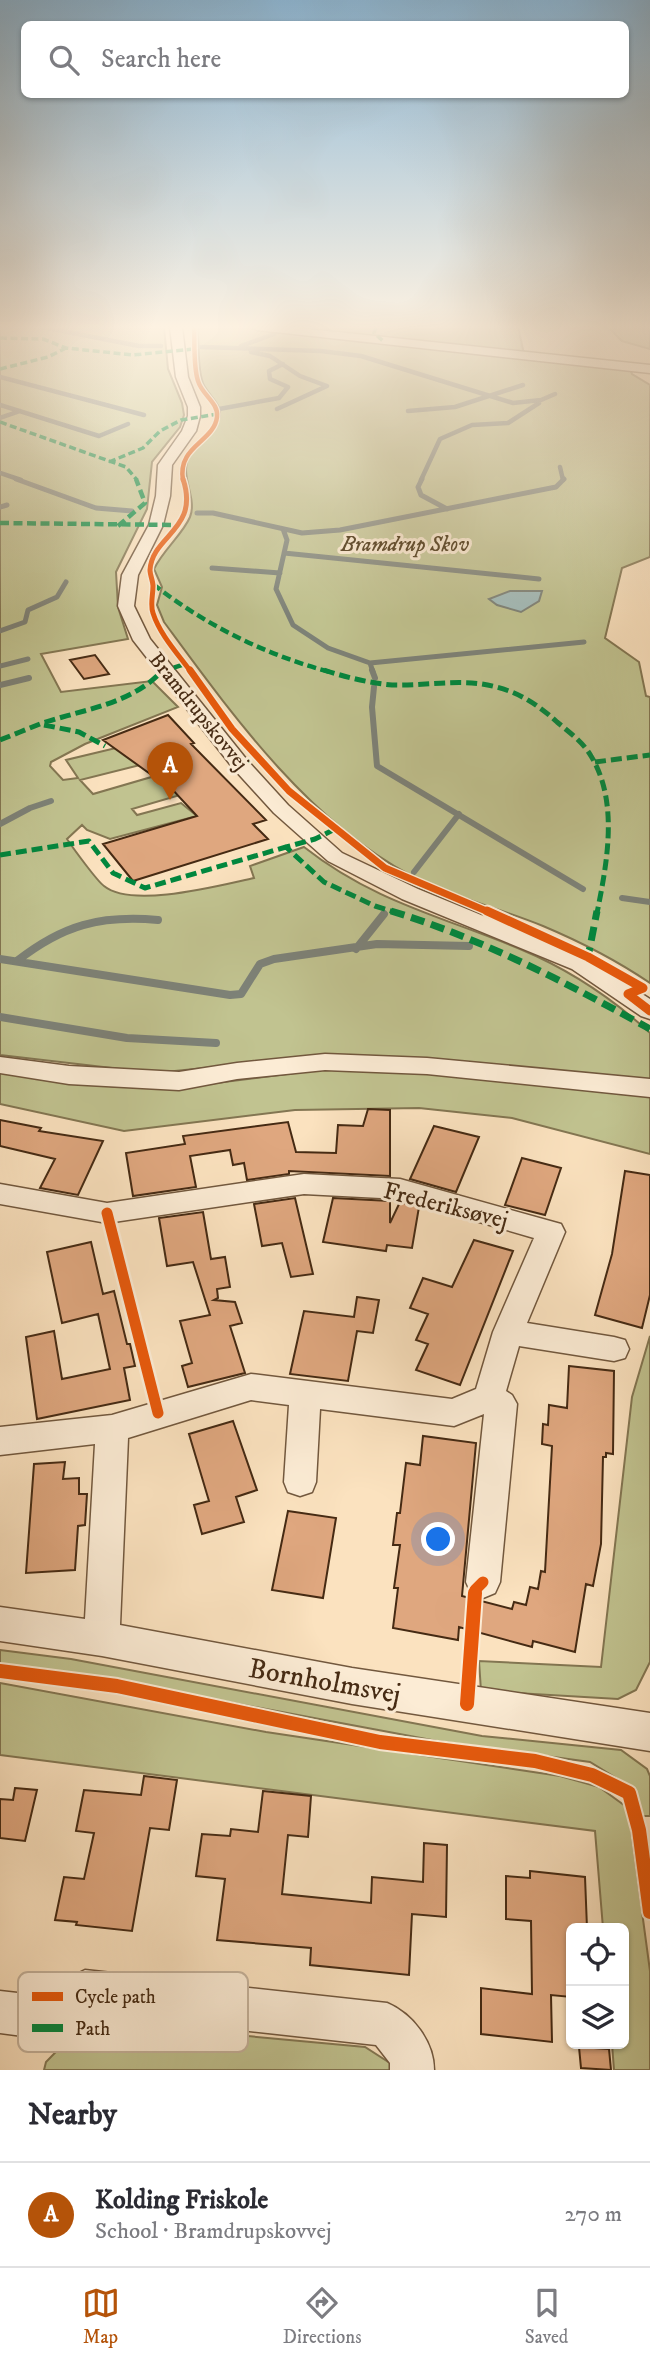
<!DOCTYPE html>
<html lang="en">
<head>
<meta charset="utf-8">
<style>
  :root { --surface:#fff; --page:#f7f7f7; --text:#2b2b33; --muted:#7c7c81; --line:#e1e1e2; --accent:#b45309 }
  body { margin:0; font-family:"IM FELL DW Pica",serif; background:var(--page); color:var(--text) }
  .controls { position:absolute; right:21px; bottom:21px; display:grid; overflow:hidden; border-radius:10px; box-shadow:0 2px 5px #0004 }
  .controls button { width:63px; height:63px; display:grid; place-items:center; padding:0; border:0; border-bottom:2px solid var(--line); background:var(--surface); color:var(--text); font:35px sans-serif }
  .you { position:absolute; left:439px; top:1540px; width:24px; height:24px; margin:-18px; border:5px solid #fff; border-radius:50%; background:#1a73e8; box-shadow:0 0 0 10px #1a73e833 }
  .badge { display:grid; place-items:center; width:46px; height:46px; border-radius:50%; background:var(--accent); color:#fff; font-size:23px; font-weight:700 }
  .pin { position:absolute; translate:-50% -58px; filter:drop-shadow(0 2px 4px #0008) }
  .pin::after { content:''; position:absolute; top:37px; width:24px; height:21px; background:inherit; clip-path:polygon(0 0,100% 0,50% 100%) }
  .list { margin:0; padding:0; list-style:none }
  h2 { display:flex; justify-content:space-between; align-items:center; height:91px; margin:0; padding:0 28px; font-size:30px }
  h2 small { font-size:23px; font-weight:400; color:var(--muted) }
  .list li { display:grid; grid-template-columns:46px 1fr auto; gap:21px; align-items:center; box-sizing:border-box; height:105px; padding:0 28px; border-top:2px solid var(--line) }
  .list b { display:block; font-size:26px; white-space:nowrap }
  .list p { margin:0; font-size:23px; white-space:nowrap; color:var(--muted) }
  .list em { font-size:23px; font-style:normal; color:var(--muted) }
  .icon { flex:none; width:38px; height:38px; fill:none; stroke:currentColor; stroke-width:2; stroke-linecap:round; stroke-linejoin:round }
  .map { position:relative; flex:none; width:650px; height:2070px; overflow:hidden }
  .search { position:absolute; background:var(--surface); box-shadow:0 2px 5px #0004; left:21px; right:21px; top:21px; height:77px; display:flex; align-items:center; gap:18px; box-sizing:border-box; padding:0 24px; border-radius:10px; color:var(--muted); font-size:26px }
  .sheet { height:196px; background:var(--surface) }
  nav { display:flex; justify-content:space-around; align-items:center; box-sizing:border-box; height:98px; border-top:2px solid var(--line); background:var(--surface); font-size:19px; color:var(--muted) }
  nav a { display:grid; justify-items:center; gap:4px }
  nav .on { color:var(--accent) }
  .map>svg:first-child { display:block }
</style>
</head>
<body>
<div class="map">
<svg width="650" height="2070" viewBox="0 0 650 2070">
  <rect width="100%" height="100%" fill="#fbe2bf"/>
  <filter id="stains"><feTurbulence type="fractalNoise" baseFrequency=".00286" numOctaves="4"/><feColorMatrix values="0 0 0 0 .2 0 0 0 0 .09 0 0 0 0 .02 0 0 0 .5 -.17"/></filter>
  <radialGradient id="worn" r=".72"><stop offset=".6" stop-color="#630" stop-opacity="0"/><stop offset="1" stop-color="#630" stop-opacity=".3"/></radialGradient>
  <path fill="#c1c390" stroke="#837652" stroke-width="2" d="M0 327H164L168 369 182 403 184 415 180 427 152 462 147 509 116 572 118 607 128 639 41 654 61 692 152 681 178 707 85 744 51 762 50 766 63 780 78 778 66 760 149 740 164 759 80 780 93 794 179 769 197 790 132 809 137 815 181 803 197 816 110 839 87 830 82 825 67 839C73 848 97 881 104 886 132 909 221 885 254 878L250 866 304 847C374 902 441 916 520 949 568 969 612 998 650 1033V1080L374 1056 311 1057 155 1073 0 1055Z
    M197 327H518L524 354 629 365 632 374 650 385V557L622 568 605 638 639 662 646 696 650 697V983C616 960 581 942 543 926 499 908 452 897 410 875 307 820 231 713 164 622L157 605 162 587 154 569C163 550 183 534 190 517 198 497 178 476 190 454 197 440 221 431 220 412 219 400 204 392 202 380 197 363 200 345 197 327Z
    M608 327H650V349L622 341Z
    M410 1069 650 1096V1154L512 1118 419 1108 295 1110 124 1131 0 1104V1070L116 1087 192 1086 318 1070Z
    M650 1336V1662L636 1690 618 1699 481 1691 479 1661 601 1667 632 1397Z
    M0 1650 71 1659 482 1736 621 1750 647 1769 650 1776V1816H643L629 1786 590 1762 437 1741 175 1692 0 1670Z
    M0 1683 266 1732 560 1776 599 1787 628 1808 650 1971V2070H614L612 2044H624V1928H603L595 1831 0 1755Z
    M86 2021 365 2047 393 2065V2070H44L46 2062Z"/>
  <path fill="#a2bcbb" stroke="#7d8278" stroke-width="2" d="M510 591H542L539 601 521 612 497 605 489 599Z"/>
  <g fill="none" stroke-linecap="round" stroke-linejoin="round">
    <path stroke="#7d8278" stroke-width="4.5" d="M42 327 139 346H161
      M241 346 274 334
      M201 347 321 351 361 356 513 403 541 400 555 394
      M251 352 270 356 300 376 327 386 277 409
      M0 377 144 415
      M0 405 99 436 128 424
      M219 409 279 398 288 387 270 379 269 371 283 364
      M408 411 455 407 523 385
      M0 418 20 411
      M560 467 563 480
      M0 473 21 480
      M421 480 440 439 472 425 508 423 539 403"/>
    <path stroke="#7d8278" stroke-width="5" d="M16 479 96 508 132 511
      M422 479 418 487 421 495 447 509
      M0 507 7 505
      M197 513H213L302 533 340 530 556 487 564 479
      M283 529 287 540 276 589 293 625 328 648 370 663 584 642
      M284 553 539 579
      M212 568 280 573
      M0 631 25 622 28 610 57 597 66 582
      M370 663 373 672
      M0 666 28 659"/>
    <path stroke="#7d8278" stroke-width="6" d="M372 670 375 678
      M0 685 29 678
      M374 687 372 707 377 766 583 889
      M0 824 30 808 51 801
      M414 872 459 814
      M622 898 650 902"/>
    <path stroke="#7d8278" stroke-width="8" d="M356 949 384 914
      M0 959 230 995 241 994 260 964 274 959 377 944 469 946
      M17 961C63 925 100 915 158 920
      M0 1017 127 1038 216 1043"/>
  </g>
  <path fill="#dfa77f" stroke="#452a13" stroke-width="2" d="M95 655 109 674 84 679 70 660Z
    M168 715 194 743 191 744 266 820 253 824 268 839 133 881 103 844 197 816 159 775 153 776 103 740Z
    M368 1109 390 1110V1176L289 1171V1174L247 1180 244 1163 233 1165 230 1150 190 1156 196 1187 133 1196 126 1153 185 1144 183 1136 288 1122 296 1152 336 1153 338 1125 363 1126Z
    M0 1120 41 1128 39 1131 103 1141 78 1195 40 1188 55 1159 0 1146Z
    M434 1126 479 1137 456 1192 410 1179Z
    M522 1158 561 1168 545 1215 505 1205Z
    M625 1171 650 1175V1295L642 1328 595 1315 612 1254Z
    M295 1198 313 1274 291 1277 282 1243 262 1246 254 1204Z
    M333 1198 390 1201V1223L400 1202 419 1207 412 1248 387 1245 386 1251 323 1242Z
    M203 1212 211 1259 225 1257 230 1287 217 1289 218 1298 214 1300 235 1302 242 1323 230 1326 245 1373 188 1387 182 1366 192 1363 180 1321 210 1315 193 1262 167 1266 159 1218Z
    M474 1240 513 1251 460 1385 416 1370 428 1344 416 1340 428 1314 410 1308 423 1278 452 1287Z
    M91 1242 103 1294 114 1291 127 1344H130L135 1366 124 1368 130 1400 37 1419 26 1337 54 1331 62 1379 110 1369 98 1314 62 1323 47 1252Z
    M357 1297 379 1300 373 1333 357 1331 348 1381 290 1374 304 1311 354 1317Z
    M569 1366 614 1371 613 1454 606 1453V1457H603L601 1544 593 1586 586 1584 575 1652 533 1641 532 1647 459 1627 458 1640 393 1628 398 1588H394L400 1545H393L397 1513H400L406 1463 420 1465 423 1436 476 1443 462 1596 512 1609 514 1602 526 1605 530 1587 538 1589 541 1571 545 1572 552 1446 542 1444 543 1424 548 1425 549 1405 567 1408Z
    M233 1421 257 1490 236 1497 244 1522 202 1534 194 1505 209 1501 189 1434Z
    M65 1462 63 1479 79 1478V1494H87L85 1525 78 1526 75 1570 26 1573 34 1464Z
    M288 1511 336 1518 323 1598 272 1590Z
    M144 1776 177 1780 169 1830 150 1828 132 1931 76 1925 77 1922 55 1920 64 1877 84 1879 94 1833 76 1831 84 1790 141 1795Z
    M15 1788 37 1790 25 1841 0 1838V1799L13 1800Z
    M263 1791 311 1796 308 1837 288 1835 282 1894 371 1903 372 1877 423 1882 424 1843 447 1845 446 1917 412 1914 409 1975 310 1965 311 1948 217 1940 225 1879 196 1876 202 1834 230 1836 231 1829 258 1832Z
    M530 1871 585 1877 587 1928H571V1997L551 1995 552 2042 481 2034V1988L532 1994 531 1921 506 1919V1876L530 1878Z
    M579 2047 609 2049 611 2070 581 2068Z"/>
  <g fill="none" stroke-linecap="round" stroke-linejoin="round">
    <defs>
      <path id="minor" d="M170 327H182L188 377 200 407V416L196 431 172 465 170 496 163 525 138 575 134 606 150 639 247 760 288 805 342 853 418 889 588 959 650 999V1019L641 1016 572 969 402 899 328 861 274 813 233 768 133 640 118 606 122 575 149 525 156 496 158 465 182 431 188 416V407L176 377Z
        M251 327H289L650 365V373L257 330Z
        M325 1054 427 1058 650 1079V1097L427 1074 325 1070 237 1079 179 1090 69 1084 0 1073V1057L69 1066 179 1072 237 1063Z
        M304 1174 400 1179 561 1224 565 1232 527 1323 614 1337 625 1340 629 1349 625 1358 614 1361 519 1346 506 1391 512 1395 517 1404 500 1582 495 1593 483 1598 471 1593 466 1582 484 1414 454 1426 320 1409 316 1482 312 1492 300 1496 288 1492 284 1482 289 1405 251 1400 128 1438 120 1625 352 1668 650 1713V1751L352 1704 102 1656 0 1641V1607L85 1619 95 1444 0 1455V1427L112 1415 251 1374 452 1399 476 1389 493 1332 534 1238 400 1199 304 1194 107 1223 0 1204V1184L107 1203Z
        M85 1970 387 2003C413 2014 434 2042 434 2070H390V2063L376 2045 88 2013 38 2038 0 2033V1991L35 1995Z"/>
    </defs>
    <use href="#minor" stroke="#72583e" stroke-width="3"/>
    <use href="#minor" fill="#fcecd5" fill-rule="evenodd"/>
    <path stroke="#00873e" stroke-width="3.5" stroke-dasharray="7 3.5" stroke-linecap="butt" d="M376 327 374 333 383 341
      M0 338 43 339 66 348 133 355 193 349
      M0 369 48 357 66 348
      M0 422 126 467 137 480
      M109 462 143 448 160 431 181 420 218 414"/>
    <path stroke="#00873e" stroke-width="4.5" stroke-dasharray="9 4.5" stroke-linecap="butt" d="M0 523 180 525
      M118 526 145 503 136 479
      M153 584C205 625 266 655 330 672
      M161 672 185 664"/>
    <path stroke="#00873e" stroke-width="5" stroke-dasharray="11 5" stroke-linecap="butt" d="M324 670C345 677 369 683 392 685 422 686 452 680 482 684 513 689 534 701 557 722 569 732 583 742 591 756 619 802 607 863 597 913
      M44 725 79 732 105 746
      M0 740C13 735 27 729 40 724 83 709 131 705 163 670
      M595 762 650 755
      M240 764 259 759
      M335 829 315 839 286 847 324 882 375 906 397 913
      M0 855 89 841 113 873 145 888 286 847"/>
    <path stroke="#00873e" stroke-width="7" stroke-dasharray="14 7" stroke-linecap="butt" d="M391 911C483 939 567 983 650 1029
      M585 960 588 957 597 911"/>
    <defs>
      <path id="cycleway-far5" d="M183 480C177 446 214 442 217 417 219 403 202 395 198 381 193 365 195 344 194 327"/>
      <path id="cycleway-far4" d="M183 479C200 530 152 535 150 570 150 575 153 581 153 586 153 595 150 605 153 613 160 635 178 654 191 672"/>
      <path id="cycleway-far3" d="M190 670 232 729 289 791 385 868 491 913"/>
      <path id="cycleway-far2" d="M487 911 588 957 643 988 628 994 650 1011"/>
      <path id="cycleway-far1" d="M107 1213 158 1413
        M475 1594V1590L483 1582"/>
      <path id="cycleway" d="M0 1671 117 1686 380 1742 535 1761 592 1775 629 1793 639 1830 650 1912
        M467 1704 475 1593"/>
    </defs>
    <use href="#cycleway-far5" stroke="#fcecd5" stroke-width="7"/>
    <use href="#cycleway-far4" stroke="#fcecd5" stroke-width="8"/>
    <use href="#cycleway-far3" stroke="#fcecd5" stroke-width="10"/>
    <use href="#cycleway-far2" stroke="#fcecd5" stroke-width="13"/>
    <use href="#cycleway-far1" stroke="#fcecd5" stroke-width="16"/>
    <use href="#cycleway" stroke="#fcecd5" stroke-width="18"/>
    <use href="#cycleway-far5" stroke="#e8590c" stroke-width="4.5"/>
    <use href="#cycleway-far4" stroke="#e8590c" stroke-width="5"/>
    <use href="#cycleway-far3" stroke="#e8590c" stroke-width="7"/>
    <use href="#cycleway-far2" stroke="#e8590c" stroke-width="9"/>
    <use href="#cycleway-far1" stroke="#e8590c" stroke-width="11"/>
    <use href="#cycleway" stroke="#e8590c" stroke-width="14"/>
  </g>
  <linearGradient id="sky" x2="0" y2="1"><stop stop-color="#8cb7d6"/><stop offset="0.53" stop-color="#fdf2e2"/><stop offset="1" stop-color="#fdf2e2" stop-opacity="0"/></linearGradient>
  <rect width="650" height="617" fill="url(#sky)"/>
  <g text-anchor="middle" stroke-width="6" stroke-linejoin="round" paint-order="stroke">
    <g font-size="21" font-style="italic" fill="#645032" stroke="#fcecd5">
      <text x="405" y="551">Bramdrup Skov</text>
    </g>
    <g font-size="21" fill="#452a13" stroke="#fcecd5">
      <text transform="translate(199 711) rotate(51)" y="7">Bramdrupskovvej</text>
    </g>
    <g font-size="24" fill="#452a13" stroke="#fcecd5">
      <text transform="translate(446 1205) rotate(14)" y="8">Frederiksøvej</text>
    </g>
    <g font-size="28" fill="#452a13" stroke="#fcecd5">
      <text transform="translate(325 1680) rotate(10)" y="10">Bornholmsvej</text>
    </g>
  </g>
  <rect x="18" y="1972" width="230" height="80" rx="10" fill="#fcecd5" stroke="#c5b29b" stroke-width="2"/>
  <rect x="32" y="1992" width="31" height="9" fill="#e8590c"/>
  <rect x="32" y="2024" width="31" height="8" fill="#00873e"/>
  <g font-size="19" fill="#452a13">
    <text x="75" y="2003">Cycle path</text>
    <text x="75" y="2035">Path</text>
  </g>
  <rect width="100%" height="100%" filter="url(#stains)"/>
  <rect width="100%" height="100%" fill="url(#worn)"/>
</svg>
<div class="controls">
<button><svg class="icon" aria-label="locate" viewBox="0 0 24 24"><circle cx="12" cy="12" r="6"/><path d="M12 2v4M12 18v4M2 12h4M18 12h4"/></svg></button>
<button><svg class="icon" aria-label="layers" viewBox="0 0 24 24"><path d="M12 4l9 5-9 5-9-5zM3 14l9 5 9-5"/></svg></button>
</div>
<div class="you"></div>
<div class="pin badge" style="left:170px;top:800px">A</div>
<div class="search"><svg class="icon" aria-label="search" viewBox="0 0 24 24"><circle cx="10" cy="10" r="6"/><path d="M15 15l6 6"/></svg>Search here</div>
</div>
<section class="sheet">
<h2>Nearby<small></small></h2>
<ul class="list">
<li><span class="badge">A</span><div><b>Kolding Friskole</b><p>School · Bramdrupskovvej</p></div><em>270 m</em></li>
</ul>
</section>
<nav>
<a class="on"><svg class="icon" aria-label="map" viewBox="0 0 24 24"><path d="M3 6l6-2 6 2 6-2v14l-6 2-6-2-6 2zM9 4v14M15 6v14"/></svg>Map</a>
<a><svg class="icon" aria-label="directions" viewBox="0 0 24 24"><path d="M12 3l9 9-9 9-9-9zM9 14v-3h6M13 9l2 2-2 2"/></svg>Directions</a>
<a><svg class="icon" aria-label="saved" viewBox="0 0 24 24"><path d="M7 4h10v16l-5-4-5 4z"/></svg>Saved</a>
</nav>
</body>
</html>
